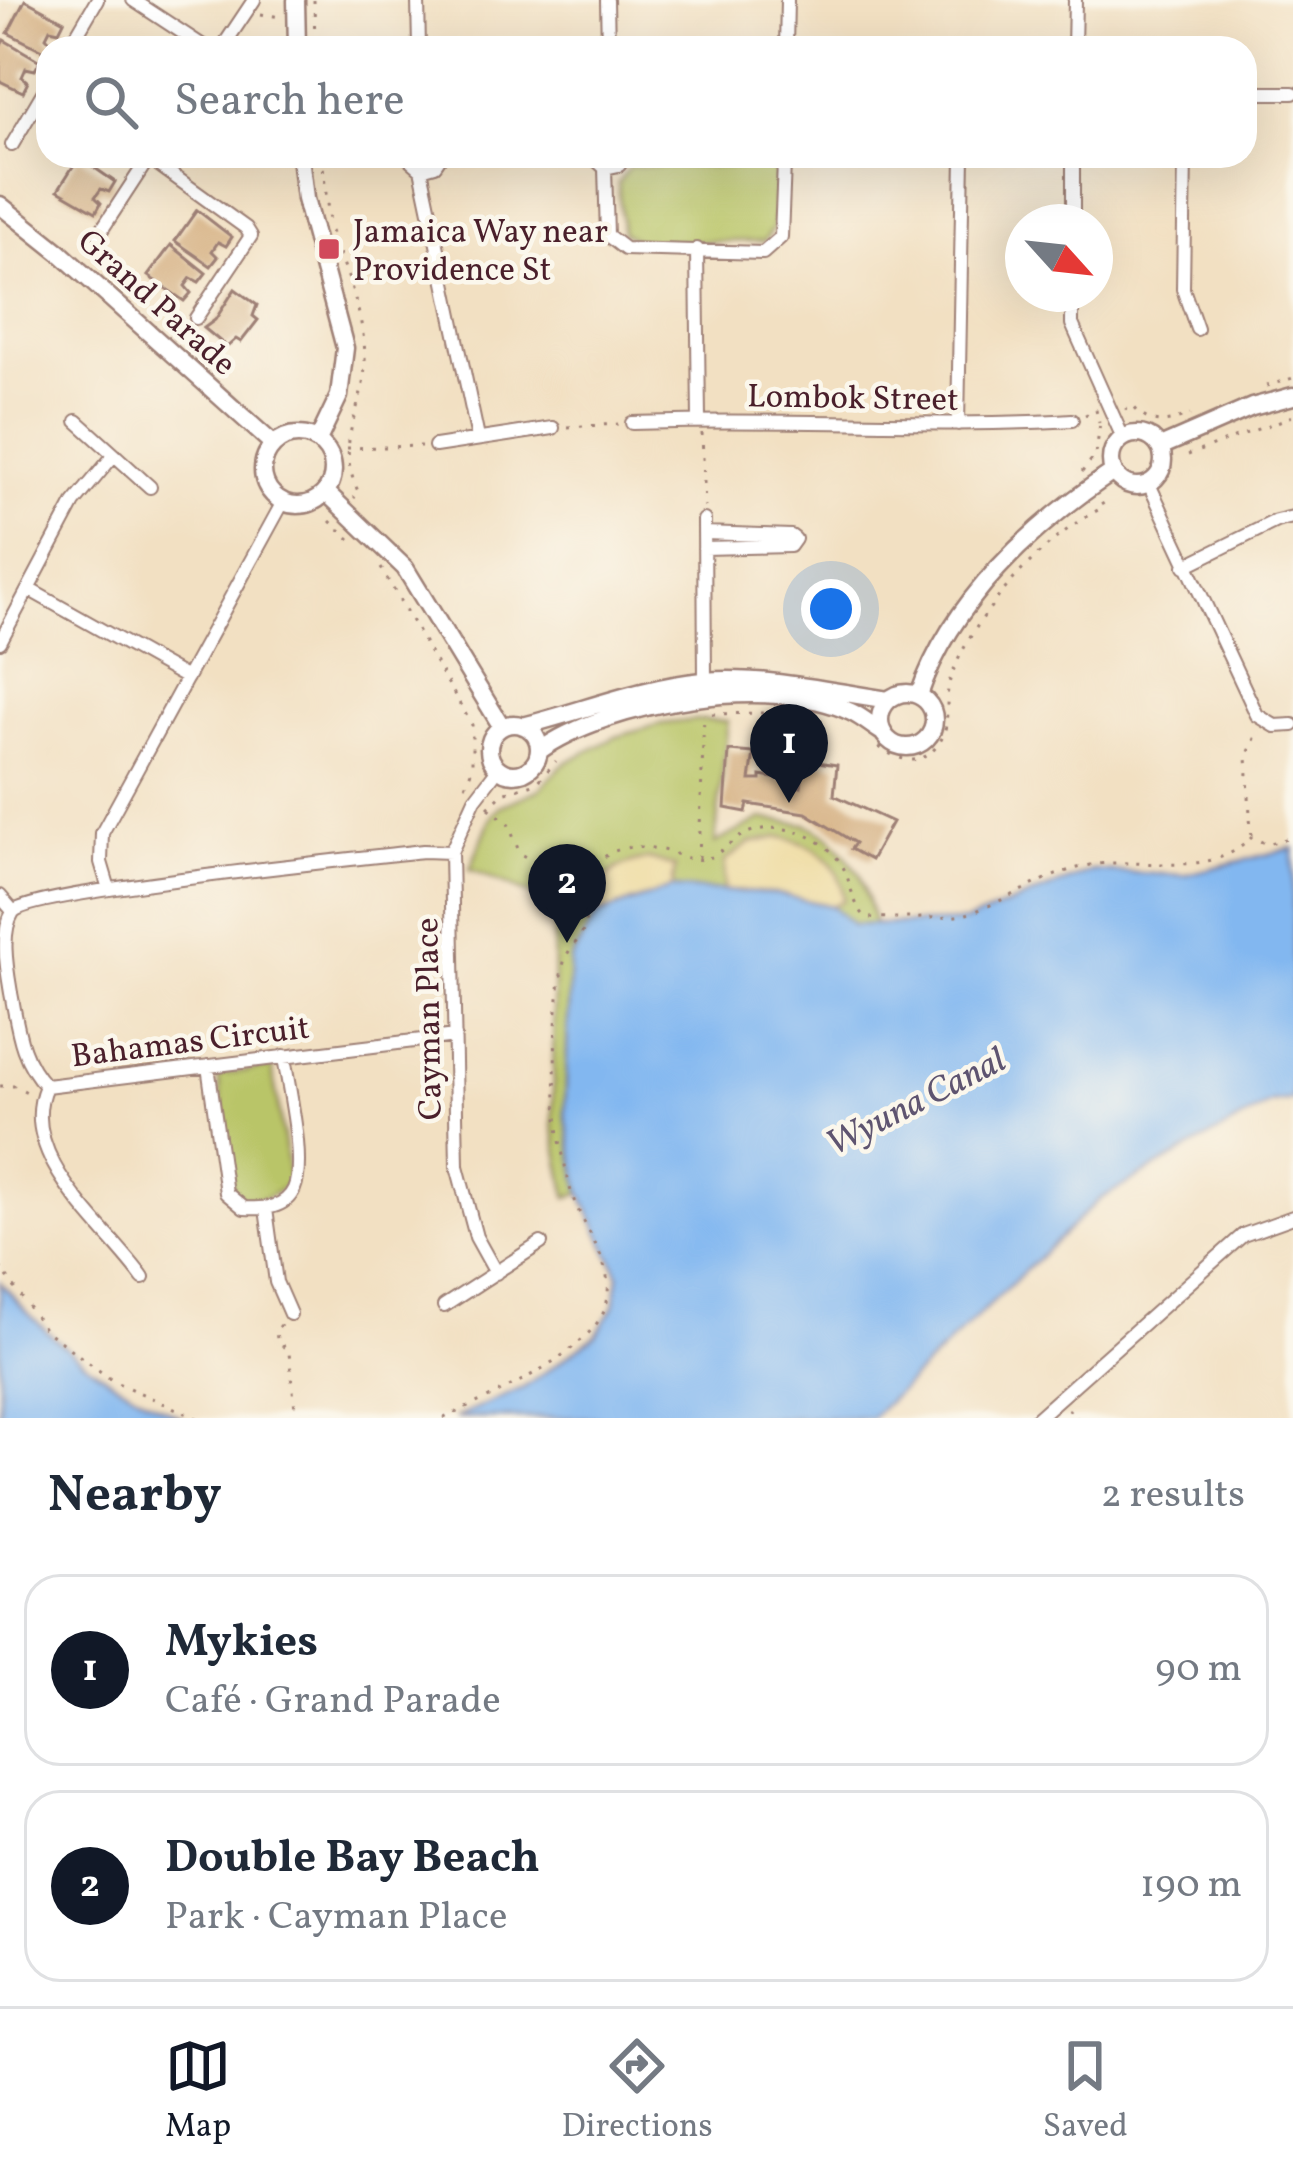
<!DOCTYPE html>
<html lang="en">
<head>
<meta charset="utf-8">
<style>
  :root { --surface:#fff; --page:#f6f6f7; --text:#1f2937; --muted:#747a83; --line:#e0e1e3; --accent:#111827 }
  body { margin:0; font-family:Vollkorn,serif; background:var(--page); color:var(--text) }
  .compass { position:absolute; left:1005px; top:204px; width:108px; height:108px; border-radius:50%; background:var(--surface); box-shadow:0 12px 48px #0002; rotate:117deg }
  .you { position:absolute; left:831px; top:609px; width:42px; height:42px; margin:-30px; border:9px solid #fff; border-radius:50%; background:#1a73e8; box-shadow:0 0 0 18px #1a73e833 }
  .badge { display:grid; place-items:center; width:78px; height:78px; border-radius:50%; background:var(--accent); color:#fff; font-size:39px; font-weight:700 }
  .pin { position:absolute; translate:-50% -99px; filter:drop-shadow(0 3px 6px #0008) }
  .pin::after { content:''; position:absolute; top:63px; width:42px; height:36px; background:inherit; clip-path:polygon(0 0,100% 0,50% 100%) }
  .list { margin:0; padding:0; list-style:none }
  h2 { display:flex; justify-content:space-between; align-items:center; height:156px; margin:0; padding:0 48px; font-size:51px }
  h2 small { font-size:39px; font-weight:400; color:var(--muted) }
  .list li { display:grid; grid-template-columns:78px 1fr auto; gap:36px; align-items:center; box-sizing:border-box; height:192px; margin:0 24px 24px; padding:0 24px; border:3px solid var(--line); border-radius:36px }
  .list b { display:block; font-size:45px; white-space:nowrap }
  .list p { margin:0; font-size:39px; white-space:nowrap; color:var(--muted) }
  .list em { font-size:39px; font-style:normal; color:var(--muted) }
  .icon { flex:none; width:66px; height:66px; fill:none; stroke:currentColor; stroke-width:2; stroke-linecap:round; stroke-linejoin:round }
  .map { position:relative; flex:none; width:1293px; height:1418px; overflow:hidden }
  .search { position:absolute; background:var(--surface); box-shadow:0 12px 48px #0002; left:36px; right:36px; top:36px; height:132px; display:flex; align-items:center; gap:30px; box-sizing:border-box; padding:0 42px; border-radius:36px; color:var(--muted); font-size:45px }
  .sheet { height:588px; background:var(--surface) }
  nav { display:flex; justify-content:space-around; align-items:center; box-sizing:border-box; height:168px; border-top:3px solid var(--line); background:var(--surface); font-size:33px; color:var(--muted) }
  nav a { display:grid; justify-items:center; gap:6px }
  nav .on { color:var(--accent) }
  .map>svg:first-child { display:block }
</style>
</head>
<body>
<div class="map">
<svg width="1293" height="1418" viewBox="0 0 1293 1418">
  <rect width="100%" height="100%" fill="#fbf7ec"/>
  <filter id="ink" filterUnits="userSpaceOnUse"><feTurbulence type="fractalNoise" baseFrequency=".00833" numOctaves="2"/><feDisplacementMap in="SourceGraphic" scale="24" xChannelSelector="R" yChannelSelector="G"/><feConvolveMatrix kernelMatrix="1 2 1 2 8 2 1 2 1" color-interpolation-filters="sRGB"/></filter>
  <filter id="wash" filterUnits="userSpaceOnUse"><feTurbulence type="fractalNoise" baseFrequency=".004" numOctaves="4" result="noise"/><feDisplacementMap in="SourceGraphic" scale="48" xChannelSelector="R" yChannelSelector="G"/><feGaussianBlur stdDeviation="2.7" result="paint"/><feColorMatrix in="noise" values="0 0 0 0 0 0 0 0 0 0 0 0 0 0 0 0 0 1.4 0 .05"/><feComposite in="paint" operator="in"/></filter>
  <g filter="url(#wash)">
    <rect width="100%" height="100%" fill="#f2e0c2"/>
    <path fill="#b9c567" stroke="#827249" stroke-width="3" d="M758 156H777L774 228 764 241 640 242 622 232 618 183 630 166H756Z
      M696 720 728 721 715 843 762 819 807 824 830 837 860 874 875 925H852L832 906 777 894 672 888 596 915 565 1114 581 1193 567 1197 553 1125 554 905 470 869 491 817 500 806 539 790 563 764 616 737 661 724Z
      M272 1067 290 1182C271 1199 255 1206 233 1192L218 1075Z"/>
    <path fill="#eeda9e" stroke="#9c7c64" stroke-width="3" d="M779 837C813 842 843 862 843 900L832 906 777 894 724 891 725 861 750 843Z
      M649 859 675 867 672 888 596 915C596 878 615 864 649 859Z"/>
    <path fill="#82b7f0" stroke="#666b8e" stroke-width="3" d="M1293 848V1100L1271 1103 1100 1199 871 1418H455L525 1387 596 1335 614 1306 619 1275 581 1193 565 1114 570 960 596 915 672 888 777 894 832 906 853 925 966 922 1092 871 1184 875Z
      M0 1282C59 1351 102 1379 183 1418H0Z"/>
    <g id="blocks">
      <path fill="#d4ae7f" d="M25 0 64 21 59 31 50 29 46 37 52 43 48 53 8 33Z
        M4 40 40 61 35 70 26 68 22 77 28 82 23 92 0 81V47Z
        M79 157 115 182 109 192 101 189 95 197 101 203 96 212 58 190Z
        M197 210 232 237 226 246 218 242 212 251 218 257 211 266 175 241Z
        M171 245 206 273 199 282 191 278 185 286 191 293 184 301 148 276Z
        M235 289 257 305 253 316 258 320 241 342 236 339 227 347 204 328 215 320Z
        M729 751 754 753 750 780H761V776L791 781V786L801 787 805 760 837 765 834 795 892 822 871 860 851 849 855 843 806 813 748 804 746 812 725 808Z"/>
    </g>
  </g>
  <g filter="url(#ink)">
    <use href="#blocks" fill-opacity="0" stroke="#9e8076" stroke-width="3"/>
    <g fill="none" stroke-linecap="round" stroke-linejoin="round">
      <defs>
        <path id="street" d="M133 0 206 48
          M418 0 419 48
          M607 0 608 48
          M69 48 97 0
          M222 48 254 0
          M786 48 787 0
          M1074 48 1075 0
          M1245 93H1293
          M12 145 48 84
          M406 156 421 169 435 165 441 156
          M592 156 605 168 619 165 626 156
          M1185 156 1183 289 1197 329
          M149 158 246 228 251 236 196 318
          M605 168 607 235 625 249 763 253 781 237 784 163 797 156
          M421 169 478 438
          M1073 222V156
          M99 234 150 156
          M697 249 699 420
          M1072 294V324L1123 438
          M77 421 150 487
          M632 423C779 417 925 429 1072 420
          M958 424 963 156
          M435 446 553 428
          M1149 484 1257 715 1275 726 1293 725
          M704 520 705 681
          M704 548 790 546 795 539 791 536 704 533
          M1185 566 1276 521 1293 517
          M30 590 187 678
          M0 642 74 503 114 455
          M109 889 101 862 102 833 283 502
          M0 896 13 911
          M208 1066 226 1193 244 1208C263 1209 285 1209 294 1189 306 1161 288 1088 284 1056
          M46 1086C20 1059 18 1028 11 993 7 969 0 933 13 912 32 891 371 857 423 851L451 852
          M46 1086 455 1036
          M46 1086C15 1156 107 1227 143 1278
          M266 1209 276 1282 290 1314
          M496 1273 476 1237 457 1166 451 852 475 799 498 769
          M444 1306 541 1243
          M1037 1418 1243 1235 1293 1217"/>
        <path id="secondary" d="M296 0 297 48
          M300 156 305 199 345 348 339 396 318 440
          M0 205 59 252 273 444
          M1111 460a26 26 0 1 1 52 0a26 26 0 1 1-52 0Z
          M263 470a35 35 0 1 1 70 0a35 35 0 1 1-70 0Z
          M1160 447 1252 407 1293 396
          M326 492 405 568 502 727
          M880 720a27 27 0 1 1 54 0a27 27 0 1 1-54 0Z
          M919 695C951 601 1033 525 1113 472
          M489 749a25 25 0 1 1 50 0a25 25 0 1 1-50 0Z
          M523 726C583 711 641 687 703 681 766 676 827 691 888 700
          M539 751C609 701 770 674 851 712 862 717 872 726 882 732"/>
      </defs>
      <use href="#street" stroke="#9e8076" stroke-width="16"/>
      <use href="#secondary" stroke="#9e8076" stroke-width="21"/>
      <path stroke="#9e8076" stroke-width="3" stroke-dasharray="3 9" stroke-linecap="butt" d="M314 0 315 48
        M261 14 281 17
        M322 156 329 222
        M331 231C346 271 364 315 365 357 367 411 331 437 359 493L354 498
        M189 345 200 332
        M1266 386 1293 378
        M1125 410 1133 406C1149 427 1166 424 1190 415
        M1085 415 1096 410 1099 423
        M568 427 618 424
        M702 433 705 507
        M347 448 421 446
        M1188 455 1293 416
        M1082 472 1096 454 1100 423
        M330 521 352 541
        M381 568 472 725V769L463 790
        M712 714 764 713 828 722
        M879 747C898 760 919 768 936 747 954 727 942 701 951 677 973 615 1045 535 1104 507L1100 500
        M488 807 503 793 537 783 556 761
        M489 808 508 823 520 854 555 872 585 879
        M1251 835 1247 756 1257 734
        M699 858 704 714
        M0 1086H14L29 1093
        M0 1267 45 1330 113 1381 197 1418
        M281 1325 276 1331 277 1339 289 1353 296 1418
        M1068 1409 1077 1418
        M444 1418C487 1398 591 1354 606 1306 617 1267 584 1230 572 1195 567 1178 564 1159 560 1141 553 1105 553 993 565 959 569 948 581 939 584 928 588 914 582 897 587 883 601 840 644 842 678 855 718 870 719 843 750 832 784 820 828 837 844 869 852 886 852 905 867 918 896 917 944 921 970 913 1011 899 1046 873 1091 865 1144 856 1210 881 1252 837L1266 844 1293 837"/>
      <use href="#street" stroke="#fff" stroke-width="12"/>
      <use href="#secondary" stroke="#fff" stroke-width="16"/>
    </g>
  </g>
  <rect fill="#d1495b" stroke="#fbf7ec" stroke-width="4.5" x="317" y="237" width="24" height="24" rx="6"/>
  <g text-anchor="middle" stroke-width="9" stroke-linejoin="round" paint-order="stroke">
    <g font-size="33" fill="#4a1f2b" stroke="#fbf7ec" text-anchor="start">
      <text x="353" y="242">Jamaica Way near<tspan x="353" dy="38">Providence St</tspan></text>
    </g>
    <g font-size="33" fill="#4a1f2b" stroke="#fbf7ec">
      <text transform="translate(158 301) rotate(42)" y="12">Grand Parade</text>
      <text transform="translate(853 396) rotate(1)" y="12">Lombok Street</text>
      <text transform="translate(427 1019) rotate(-91)" y="12">Cayman Place</text>
      <text transform="translate(190 1040) rotate(-7)" y="12">Bahamas Circuit</text>
    </g>
    <g font-size="36" font-style="italic" fill="#5e5470" stroke="#fbf7ec">
      <text transform="translate(915 1100) rotate(-27)" y="13">Wyuna Canal</text>
    </g>
  </g>
</svg>
<svg class="compass" viewBox="-18 -18 36 36"><path d="M0-13l5 13h-10z" fill="#e53935"/><path d="M0 13l5-13h-10z" fill="#747a83"/></svg>
<div class="you"></div>
<div class="pin badge" style="left:789px;top:803px">1</div>
<div class="pin badge" style="left:567px;top:943px">2</div>
<div class="search"><svg class="icon" aria-label="search" viewBox="0 0 24 24"><circle cx="10" cy="10" r="6"/><path d="M15 15l6 6"/></svg>Search here</div>
</div>
<section class="sheet">
<h2>Nearby<small>2 results</small></h2>
<ul class="list">
<li><span class="badge">1</span><div><b>Mykies</b><p>Café · Grand Parade</p></div><em>90 m</em></li>
<li><span class="badge">2</span><div><b>Double Bay Beach</b><p>Park · Cayman Place</p></div><em>190 m</em></li>
</ul>
</section>
<nav>
<a class="on"><svg class="icon" aria-label="map" viewBox="0 0 24 24"><path d="M3 6l6-2 6 2 6-2v14l-6 2-6-2-6 2zM9 4v14M15 6v14"/></svg>Map</a>
<a><svg class="icon" aria-label="directions" viewBox="0 0 24 24"><path d="M12 3l9 9-9 9-9-9zM9 14v-3h6M13 9l2 2-2 2"/></svg>Directions</a>
<a><svg class="icon" aria-label="saved" viewBox="0 0 24 24"><path d="M7 4h10v16l-5-4-5 4z"/></svg>Saved</a>
</nav>
</body>
</html>
